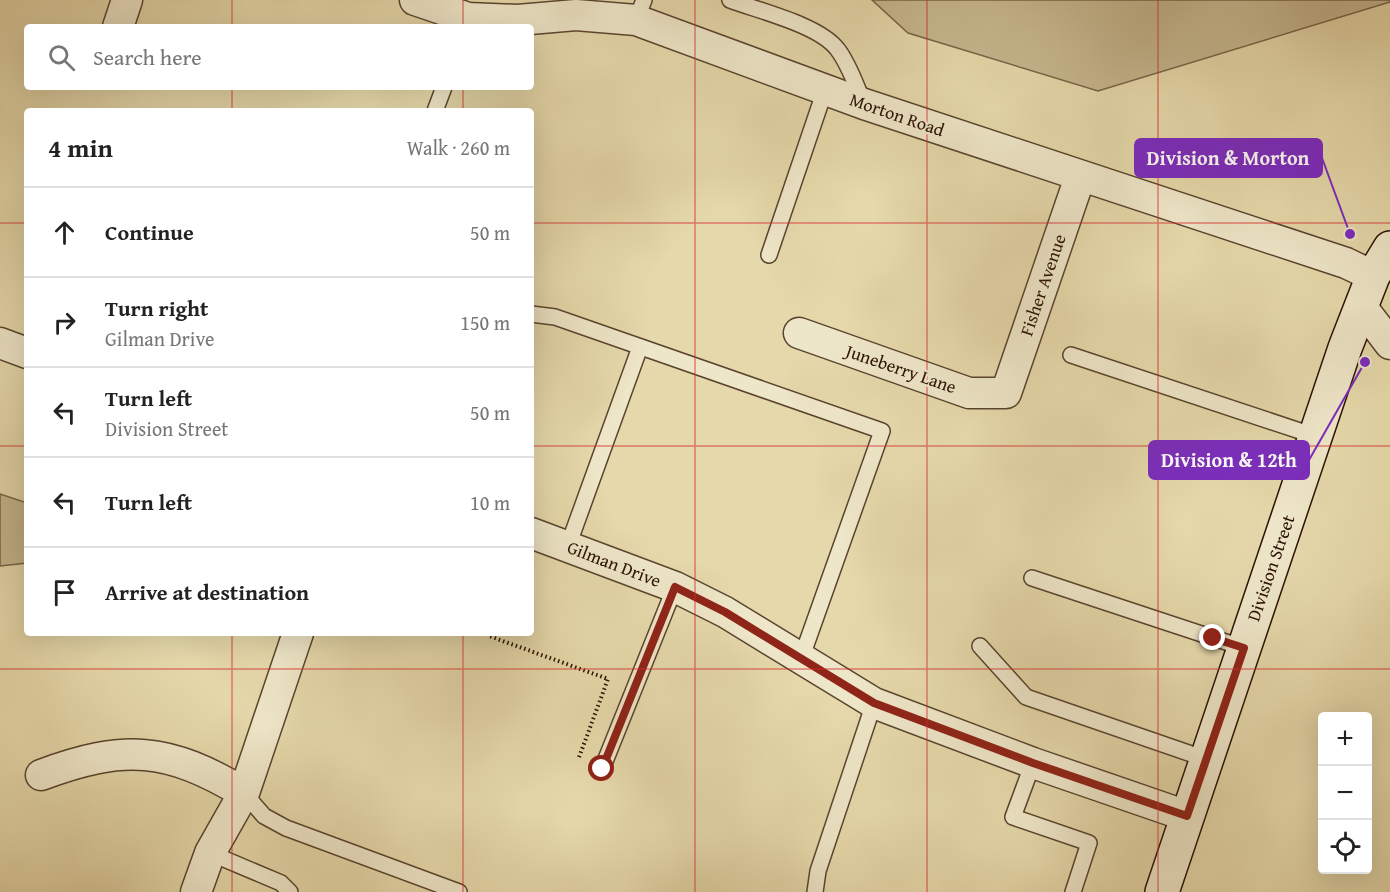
<!DOCTYPE html>
<html lang="en">
<head>
<meta charset="utf-8">
<style>
  :root { --surface:#fff; --page:#f2f2f2; --text:#222; --muted:#767676; --line:#e0e0e0 }
  body { margin:0; font-family:"Gentium Book Plus",serif; background:var(--page); color:var(--text) }
  .controls { position:absolute; right:18px; bottom:18px; display:grid; overflow:hidden; border-radius:6px; box-shadow:0 6px 24px #0002 }
  .controls button { width:54px; height:54px; display:grid; place-items:center; padding:0; border:0; border-bottom:2px solid var(--line); background:var(--surface); color:var(--text); font:30px sans-serif }
  .stop { position:absolute; width:18px; height:18px; margin:-14px; border:4px solid #8f2418; border-radius:50%; background:#fff }
  .stop.end { background:#8f2418; border-color:#fff; box-shadow:0 2px 6px #0008 }
  .list { margin:0; padding:0; list-style:none }
  h2 { display:flex; justify-content:space-between; align-items:center; height:78px; margin:0; padding:0 24px; font-size:26px }
  h2 small { font-size:20px; font-weight:400; color:var(--muted) }
  .list li { display:grid; grid-template-columns:39px 1fr auto; gap:18px; align-items:center; box-sizing:border-box; height:90px; padding:0 24px; border-top:2px solid var(--line) }
  .list b { display:block; font-size:22px; white-space:nowrap }
  .list p { margin:0; font-size:20px; white-space:nowrap; color:var(--muted) }
  .list em { font-size:20px; font-style:normal; color:var(--muted) }
  .icon { flex:none; width:33px; height:33px; fill:none; stroke:currentColor; stroke-width:2; stroke-linecap:round; stroke-linejoin:round }
  .map { position:relative; flex:none; width:1390px; height:892px; overflow:hidden }
  .search { position:absolute; background:var(--surface); box-shadow:0 6px 24px #0002; left:24px; top:24px; width:510px; height:66px; display:flex; align-items:center; gap:15px; box-sizing:border-box; padding:0 21px; border-radius:6px; color:var(--muted); font-size:22px }
  .panel { position:absolute; background:var(--surface); box-shadow:0 6px 24px #0002; left:24px; top:108px; width:510px; height:528px; border-radius:6px }
  .map>svg:first-child { display:block }
</style>
</head>
<body>
<div class="map">
<svg width="1390" height="892" viewBox="0 0 1390 892">
  <rect width="100%" height="100%" fill="#e5d8aa"/>
  <filter id="stains"><feTurbulence type="fractalNoise" baseFrequency=".00333" numOctaves="4"/><feColorMatrix values="0 0 0 0 .2 0 0 0 0 .09 0 0 0 0 .02 0 0 0 .5 -.17"/></filter>
  <radialGradient id="worn" r=".72"><stop offset=".6" stop-color="#630" stop-opacity="0"/><stop offset="1" stop-color="#630" stop-opacity=".3"/></radialGradient>
  <path fill="#c5b68e" stroke="#786449" stroke-width="1.5" d="M872 0H1390V2L1098 91 908 33Z
    M0 494 27 503V563L0 566Z"/>
  <g fill="none" stroke-linecap="round" stroke-linejoin="round">
    <defs>
      <path id="lane" d="M730 0C759 11 820 25 838 50 850 66 856 86 864 104
        M636 20 644 0
        M435 111 444 87
        M769 255 825 90
        M531 314 555 317 882 431 801 659
        M1071 355 1315 436
        M568 546 640 347
        M1032 578 1244 648
        M980 646 1026 697 1206 759
        M1033 763 1013 817 1089 843 1073 892
        M602 769 675 587
        M244 793 264 816 286 828 459 892
        M210 853 281 883 290 892
        M815 892 818 871 874 703"/>
      <path id="street" d="M415 0 468 18 518 20 576 15 636 20 864 104 1346 263 1373 276
        M118 27 127 0
        M1361 306 1390 344
        M799 333 969 393H1006L1080 177
        M0 343 27 353
        M531 533 675 587 725 612 874 703 1033 763 1187 816
        M41 775C124 744 168 747 244 793
        M196 892 210 853 244 793 298 633"/>
      <path id="secondary" d="M1162 892 1345 348 1373 276 1390 248"/>
    </defs>
    <use href="#lane" stroke="#5a442e" stroke-width="18"/>
    <use href="#street" stroke="#5a442e" stroke-width="33"/>
    <use href="#secondary" stroke="#2b1204" stroke-width="36"/>
    <path stroke="#2b1204" stroke-width="4" stroke-dasharray="1.5 3" stroke-linecap="butt" d="M490 633 489 636 608 679 578 760"/>
    <use href="#lane" stroke="#eee6c8" stroke-width="15"/>
    <use href="#street" stroke="#eee6c8" stroke-width="30"/>
    <use href="#secondary" stroke="#eee6c8" stroke-width="33"/>
  </g>
  <g fill="none" stroke-linecap="round" stroke-linejoin="round">
    <path stroke="#8f2418" stroke-width="8" d="M602 769 675 587 725 612 874 703 1033 763 1187 816 1244 648 1213 638"/>
  </g>
  <path fill="none" stroke="#d62828" stroke-width="1.5" stroke-opacity="0.55" d="M232 0V27M463 0V27M695 0V892M927 0V892M1158 0V892M232 87V111M463 87V111M0 223H27M531 223H1390M0 446H27M531 446H1390M232 633V892M463 633V892M0 669H1390"/>
  <g text-anchor="middle" stroke-width="4.5" stroke-linejoin="round" paint-order="stroke">
    <g font-size="18" fill="#2b1204" stroke="#eee6c8">
      <text transform="translate(897 115) rotate(19)" y="6">Morton Road</text>
      <text transform="translate(1043 285) rotate(-71)" y="6">Fisher Avenue</text>
      <text transform="translate(901 369) rotate(19)" y="6">Juneberry Lane</text>
      <text transform="translate(614 564) rotate(21)" y="6">Gilman Drive</text>
      <text transform="translate(1271 568) rotate(-71)" y="6">Division Street</text>
    </g>
  </g>
  <path fill="none" stroke="#7b2cbf" stroke-width="2" d="M1350 234L1322 158M1365 362L1309 460"/>
  <g fill="#7b2cbf" stroke="#eee6c8" stroke-width="2">
    <circle cx="1350" cy="234" r="6"/>
    <circle cx="1365" cy="362" r="6"/>
  </g>
  <g fill="#7b2cbf" stroke="#7b2cbf" stroke-width="2">
    <rect x="1135" y="139" width="187" height="38" rx="6"/>
    <rect x="1149" y="441" width="160" height="38" rx="6"/>
  </g>
  <g font-size="20" text-anchor="middle" font-weight="bold" fill="#fff">
    <text x="1228" y="165">Division &amp; Morton</text>
    <text x="1229" y="467">Division &amp; 12th</text>
  </g>
  <rect width="100%" height="100%" filter="url(#stains)"/>
  <rect width="100%" height="100%" fill="url(#worn)"/>
</svg>
<div class="controls">
<button>+</button>
<button>−</button>
<button><svg class="icon" aria-label="locate" viewBox="0 0 24 24"><circle cx="12" cy="12" r="6"/><path d="M12 2v4M12 18v4M2 12h4M18 12h4"/></svg></button>
</div>
<div class="stop" style="left:602px;top:769px"></div>
<div class="stop end" style="left:1213px;top:638px"></div>
<div class="search"><svg class="icon" aria-label="search" viewBox="0 0 24 24"><circle cx="10" cy="10" r="6"/><path d="M15 15l6 6"/></svg>Search here</div>
<section class="panel">
<h2>4 min<small>Walk · 260 m</small></h2>
<ul class="list">
<li><svg class="icon" aria-label="ahead" viewBox="0 0 24 24"><path d="M12 20V5M6 11l6-6 6 6"/></svg><div><b>Continue</b></div><em>50 m</em></li>
<li><svg class="icon" aria-label="right" viewBox="0 0 24 24"><path d="M7 20v-9h11M14 6l5 5-5 5"/></svg><div><b>Turn right</b><p>Gilman Drive</p></div><em>150 m</em></li>
<li><svg class="icon" aria-label="left" viewBox="0 0 24 24"><path d="M17 20v-9H6M10 6l-5 5 5 5"/></svg><div><b>Turn left</b><p>Division Street</p></div><em>50 m</em></li>
<li><svg class="icon" aria-label="left" viewBox="0 0 24 24"><path d="M17 20v-9H6M10 6l-5 5 5 5"/></svg><div><b>Turn left</b></div><em>10 m</em></li>
<li><svg class="icon" aria-label="arrive" viewBox="0 0 24 24"><path d="M6 21V4h12l-3 4 3 4H6"/></svg><div><b>Arrive at destination</b></div></li>
</ul>
</section>
</div>
</body>
</html>
